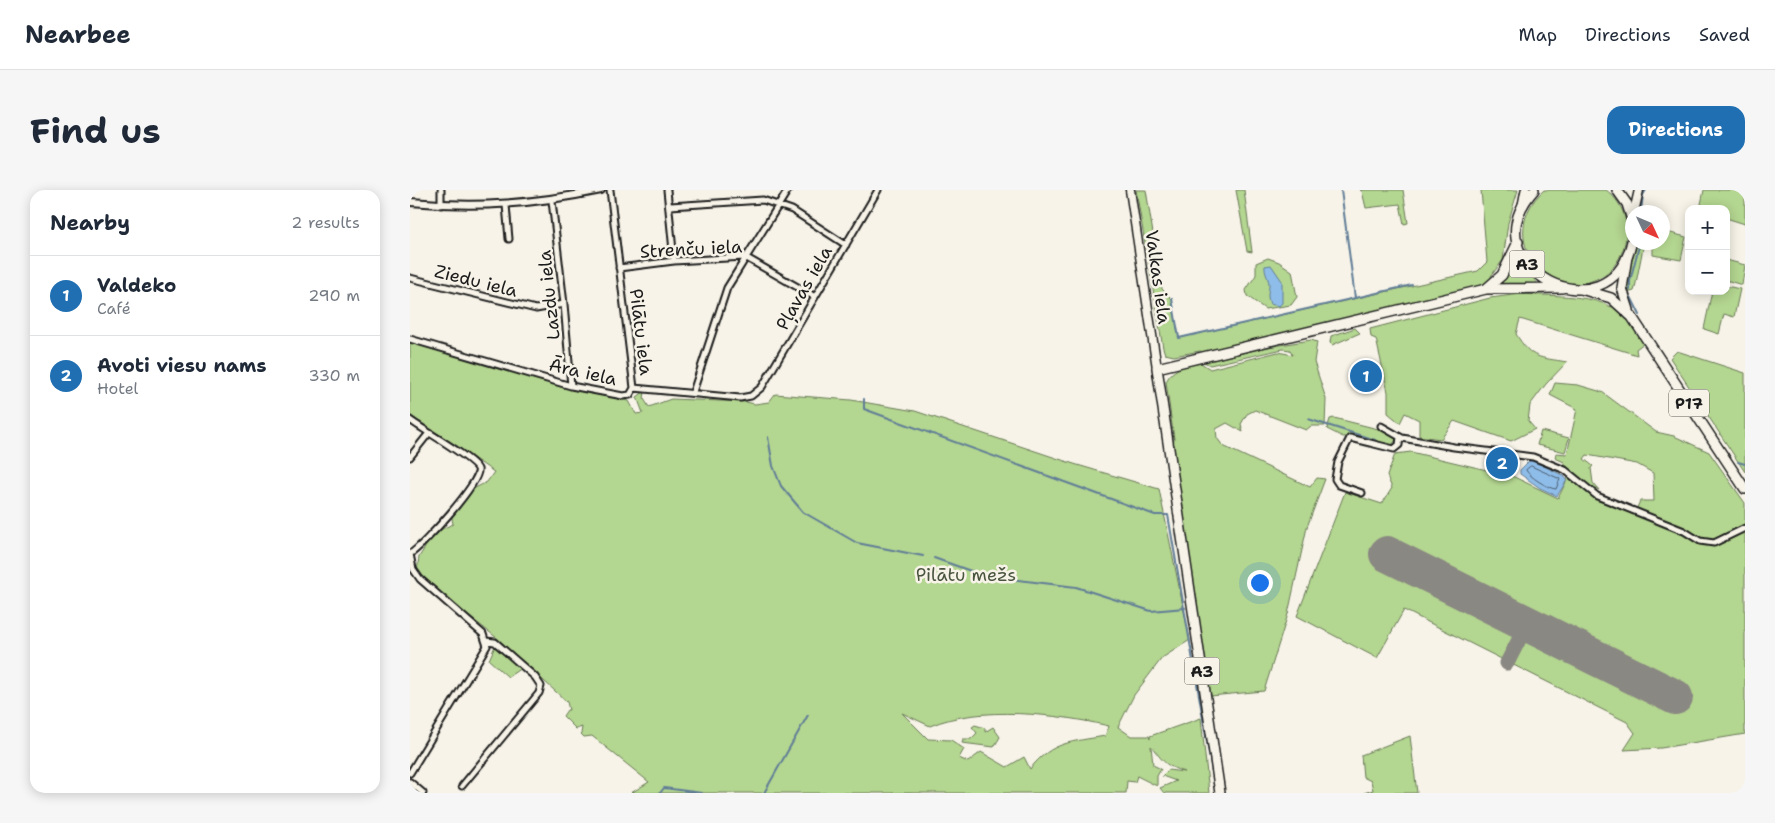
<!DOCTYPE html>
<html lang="en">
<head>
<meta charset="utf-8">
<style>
  :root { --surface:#fff; --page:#f6f6f7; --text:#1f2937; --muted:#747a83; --line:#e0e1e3; --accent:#1f6fb2 }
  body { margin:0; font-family:"Shantell Sans",sans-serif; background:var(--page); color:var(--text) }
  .controls { position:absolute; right:15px; top:15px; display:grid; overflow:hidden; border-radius:10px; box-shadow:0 2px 12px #0003 }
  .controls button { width:45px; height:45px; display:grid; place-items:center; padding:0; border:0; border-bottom:1px solid var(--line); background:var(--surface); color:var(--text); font:25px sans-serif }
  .compass { position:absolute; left:1215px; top:15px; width:45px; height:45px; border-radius:50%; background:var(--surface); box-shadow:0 2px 12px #0003; rotate:134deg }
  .you { position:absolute; left:849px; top:392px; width:18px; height:18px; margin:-12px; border:4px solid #fff; border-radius:50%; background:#1a73e8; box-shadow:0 0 0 8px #1a73e833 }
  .badge { display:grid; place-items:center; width:32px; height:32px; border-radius:50%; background:var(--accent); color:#fff; font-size:16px; font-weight:700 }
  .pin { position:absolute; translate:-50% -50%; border:2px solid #fff; box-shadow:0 1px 5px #0006 }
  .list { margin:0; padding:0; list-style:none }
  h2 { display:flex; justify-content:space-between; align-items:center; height:65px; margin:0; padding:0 20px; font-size:21px }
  h2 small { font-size:16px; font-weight:400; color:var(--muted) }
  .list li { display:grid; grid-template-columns:32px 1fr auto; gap:15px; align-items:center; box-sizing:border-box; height:80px; padding:0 20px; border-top:1px solid var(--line) }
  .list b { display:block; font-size:19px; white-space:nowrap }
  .list p { margin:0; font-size:16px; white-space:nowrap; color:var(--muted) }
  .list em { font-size:16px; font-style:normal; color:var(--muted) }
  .map { position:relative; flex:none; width:1335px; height:603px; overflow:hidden; border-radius:15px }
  header { display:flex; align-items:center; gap:30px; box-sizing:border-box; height:70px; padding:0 25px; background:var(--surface); border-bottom:1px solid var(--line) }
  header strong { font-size:24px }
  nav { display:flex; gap:28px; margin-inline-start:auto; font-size:18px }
  .intro { display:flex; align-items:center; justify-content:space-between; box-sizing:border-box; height:120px; padding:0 30px }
  h1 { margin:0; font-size:35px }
  .button { padding:12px 22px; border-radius:15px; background:var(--accent); color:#fff; font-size:18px; font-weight:700 }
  main { display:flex; gap:30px; padding:0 30px }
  aside { flex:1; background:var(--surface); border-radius:15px; box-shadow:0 2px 12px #0003 }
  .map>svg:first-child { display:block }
</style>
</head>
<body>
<header>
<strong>Nearbee</strong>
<nav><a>Map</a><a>Directions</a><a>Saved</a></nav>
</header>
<div class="intro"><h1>Find us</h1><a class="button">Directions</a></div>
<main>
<aside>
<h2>Nearby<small>2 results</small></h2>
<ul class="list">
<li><span class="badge">1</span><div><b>Valdeko</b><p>Café</p></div><em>290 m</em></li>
<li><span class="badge">2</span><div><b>Avoti viesu nams</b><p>Hotel</p></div><em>330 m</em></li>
</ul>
</aside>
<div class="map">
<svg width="1335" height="603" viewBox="0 0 1335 603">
  <rect width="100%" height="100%" fill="#f7f3e8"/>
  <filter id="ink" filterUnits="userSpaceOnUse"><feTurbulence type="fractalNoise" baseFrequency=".02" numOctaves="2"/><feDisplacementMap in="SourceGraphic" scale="10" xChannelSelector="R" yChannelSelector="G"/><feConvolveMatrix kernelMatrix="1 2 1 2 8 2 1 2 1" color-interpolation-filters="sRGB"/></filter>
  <g filter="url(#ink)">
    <path fill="#b3d690" stroke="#687956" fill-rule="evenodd" d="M726 0H736L752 99 762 109 769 148 1068 81 1077 72 1071 0H1108L1098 33 1093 70 1081 86 1082 89 1072 96 793 162 790 161 764 166 755 164 753 158Z
      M826 0H834L842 62 837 61Z
      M950 0H993L998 33 994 34 990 14 956 18 952 1Z
      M1134 0H1196C1210 10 1219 29 1216 47 1214 62 1207 76 1194 85 1137 120 1083 45 1134 0Z
      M1294 0H1335V34L1316 28V19H1290Z
      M1253 41 1276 47 1271 70 1243 65V53L1252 52Z
      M1227 53H1234L1225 98 1224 101 1217 103 1218 81Z
      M1106 63 1114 78 1129 95H1091L1089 92Z
      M858 68 869 72 882 81 887 107 881 115 855 119 837 106 836 100 846 85V73Z
      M1316 70 1335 75 1332 95 1316 90Z
      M1316 96 1330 99 1324 127 1314 124 1309 144 1294 139 1302 101H1316Z
      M1111 104C1138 106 1178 104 1201 117L1205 114 1211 119 1234 153 1226 159 1227 165 1110 129 1106 144C1122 170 1129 167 1157 172L1136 194 1120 215 1118 231 1125 239 1101 251 1044 231 1031 249 1009 246V230L995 223 990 233 978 223V202L966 149 961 147 960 139 1080 108Z
      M945 138 950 143 922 155 920 153 921 146Z
      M901 150 907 152 904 172 916 209 915 236H901L896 240 845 220 837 224 831 234 833 242 817 233 806 239 807 248 813 256 900 297 907 288 915 289 897 337 878 424 854 501 800 506 763 257 764 249 756 192C762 177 777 176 791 173L800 179 868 162 883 165 880 160 873 159 800 175 794 172 858 157Z
      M0 152 160 197 219 211 226 224 233 223 227 207 235 201 234 209 239 217 261 209 336 212 345 214 359 212 365 204 441 210 505 221 664 274 749 299 780 450 752 468 724 505 708 537 721 546H739L740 549V546L791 528 799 603H754L750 598 766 591 752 586 758 580 774 582C754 575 754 572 741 556L743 575 751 579 747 586V596L727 586 725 592 717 591 716 603H221L239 592 182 546 174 547 171 544 172 537 166 539 153 526 157 520H159L157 512 87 448 20 396 7 382 9 367 25 342 43 334 41 323 57 302 77 292 84 282 0 225ZM492 523 520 536C569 515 648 524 699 536L695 546C662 552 642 551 620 579L614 567 597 577 571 562 558 572 549 568 554 559 541 550 518 549Z
      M1267 161 1335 183V282L1260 168Z
      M1145 193 1168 195 1192 202 1246 242 1264 246 1299 262 1335 313V544L1251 558 1214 560 1225 543 1217 532 994 420 967 468 887 426 935 302 972 314 982 298 977 286 985 264 1001 262 1102 286 1148 308 1159 286 1181 305 1222 322 1226 320 1230 311H1244L1243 283 1227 274 1177 265 1174 269 1183 276 1181 278 1183 293 1189 300C1175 295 1160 286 1154 272L1145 268 1146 263 1157 264 1167 219 1140 205Z
      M924 228 976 241 986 245 987 249 980 257 943 246 933 247 917 239 920 229Z
      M1131 241 1159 248 1155 262 1127 255Z
      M85 456 111 478 98 487 79 470Z
      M565 535 575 538V542L583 537 590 547 584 557 552 553 553 549H561L567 543 562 537Z
      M1000 546 1007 603H954L963 600 961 591 953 587 951 565Z"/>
    <path fill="#8fbde9" stroke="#617d97" d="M861 75 872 91V113L869 116 860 114C857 106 858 104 859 97 860 89 854 84 855 76Z
      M1119 271H1124L1154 286 1157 290 1147 306 1130 298 1110 284V280Z"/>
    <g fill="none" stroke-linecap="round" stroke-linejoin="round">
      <path stroke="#4a5c6e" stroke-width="1" d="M1121 276 1150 289 1146 299C1139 299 1118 286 1116 280Z"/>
      <path stroke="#617d97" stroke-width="2" d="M931 0 945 108
        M1231 22 1233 5 1236 0
        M1220 100V91L1230 52
        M1221 107 1230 125
        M762 109 769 148 1002 95
        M454 209V219L745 325H758L802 581
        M898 229 965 250
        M358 247 363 276 371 296 393 322 447 353 513 366
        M1328 272 1335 274
        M524 368 575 386 666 397 741 421 775 418
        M250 603 254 598 292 603
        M354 603 398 525"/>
      <path stroke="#8a8882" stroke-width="15" d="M1097 473 1117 434"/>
      <path stroke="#8a8882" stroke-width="36" d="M977 364 1265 507"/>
      <defs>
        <path id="minor" d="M31 0V15
          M200 0 224 198
          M257 0 264 71
          M142 11 154 114 161 196
          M96 15 99 49
          M260 16 353 10 382 20 436 55
          M209 78 264 71 335 67 405 107
          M0 88 126 119 154 114
          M0 149 161 196 213 206 220 205 224 198 330 208 341 206 352 197 468 0
          M283 202 317 98 378 0
          M0 230C13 240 63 268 68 279 73 290 12 357 0 364
          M971 236 992 248 1044 257 1123 267 1155 280 1187 306 1274 341 1290 351 1304 353 1335 338
          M0 267 19 243
          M952 303 929 295 925 289 928 272 940 248 984 259 989 255 990 247
          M0 583 77 456 73 444 65 437 10 389 3 379 0 364
          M0 592 13 603
          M52 596 129 503 131 496 125 487 85 452 76 451
          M0 599 4 603"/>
        <path id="tertiary" d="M0 12C68 18 125 14 191 0"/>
        <path id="secondary" d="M720 0 747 178
          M1224 22 1229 0"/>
        <path id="primary" d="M1113 15 1116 0
          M1217 67 1212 98 1219 120
          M1171 99 1201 108 1222 127 1335 299"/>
        <path id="trunk" d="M1124 0C1055 77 1201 150 1222 51
          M1207 0 1217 14 1222 30
          M1076 99 1092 85 1108 52
          M810 603 747 178 1076 99 1152 98"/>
      </defs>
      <use href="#minor" stroke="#1c1c1c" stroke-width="9"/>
      <use href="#tertiary" stroke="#1c1c1c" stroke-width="10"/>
      <use href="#secondary" stroke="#1c1c1c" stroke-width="11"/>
      <use href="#primary" stroke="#1c1c1c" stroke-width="12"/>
      <use href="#trunk" stroke="#1c1c1c" stroke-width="12"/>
      <use href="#minor" stroke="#f7f3e8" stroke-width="5"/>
      <use href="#tertiary" stroke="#f7f3e8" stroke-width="6"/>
      <use href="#secondary" stroke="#f7f3e8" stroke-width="8"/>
      <use href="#primary" stroke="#f7f3e8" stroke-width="9"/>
      <use href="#trunk" stroke="#f7f3e8" stroke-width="9"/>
    </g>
  </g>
  <g text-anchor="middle" stroke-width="5" stroke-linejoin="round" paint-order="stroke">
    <g fill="#f7f3e8" stroke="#5e5c59" stroke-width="1">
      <rect x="1099.5" y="60.5" width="35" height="27" rx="4"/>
      <rect x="1259" y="199.5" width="40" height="27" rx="4"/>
      <rect x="774.5" y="467.5" width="35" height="27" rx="4"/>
    </g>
    <g font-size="16" font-weight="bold" fill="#1c1c1c">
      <text x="1117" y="80">A3</text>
      <text x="1279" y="219">P17</text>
      <text x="792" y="487">A3</text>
    </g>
    <g font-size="18" fill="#1c1c1c" stroke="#f7f3e8">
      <text transform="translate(281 59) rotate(-3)" y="6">Strenču iela</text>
      <text transform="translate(748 87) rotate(82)" y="6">Valkas iela</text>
      <text transform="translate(66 91) rotate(14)" y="6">Ziedu iela</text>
      <text transform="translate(394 98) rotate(-60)" y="6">Pļavas iela</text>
      <text transform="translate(139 105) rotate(-96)" y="6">Lazdu iela</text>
      <text transform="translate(231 142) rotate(83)" y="6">Pilātu iela</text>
      <text transform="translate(173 182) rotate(13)" y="6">Āra iela</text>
    </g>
    <g font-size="18" fill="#49543f" stroke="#f7f3e8">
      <text x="556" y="391">Pilātu mežs</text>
    </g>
  </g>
</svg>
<div class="controls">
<button>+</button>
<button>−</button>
</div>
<svg class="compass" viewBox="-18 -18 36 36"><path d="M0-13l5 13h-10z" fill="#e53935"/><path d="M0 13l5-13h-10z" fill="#747a83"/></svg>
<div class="you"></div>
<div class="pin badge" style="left:956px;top:186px">1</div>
<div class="pin badge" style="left:1092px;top:273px">2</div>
</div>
</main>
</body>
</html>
